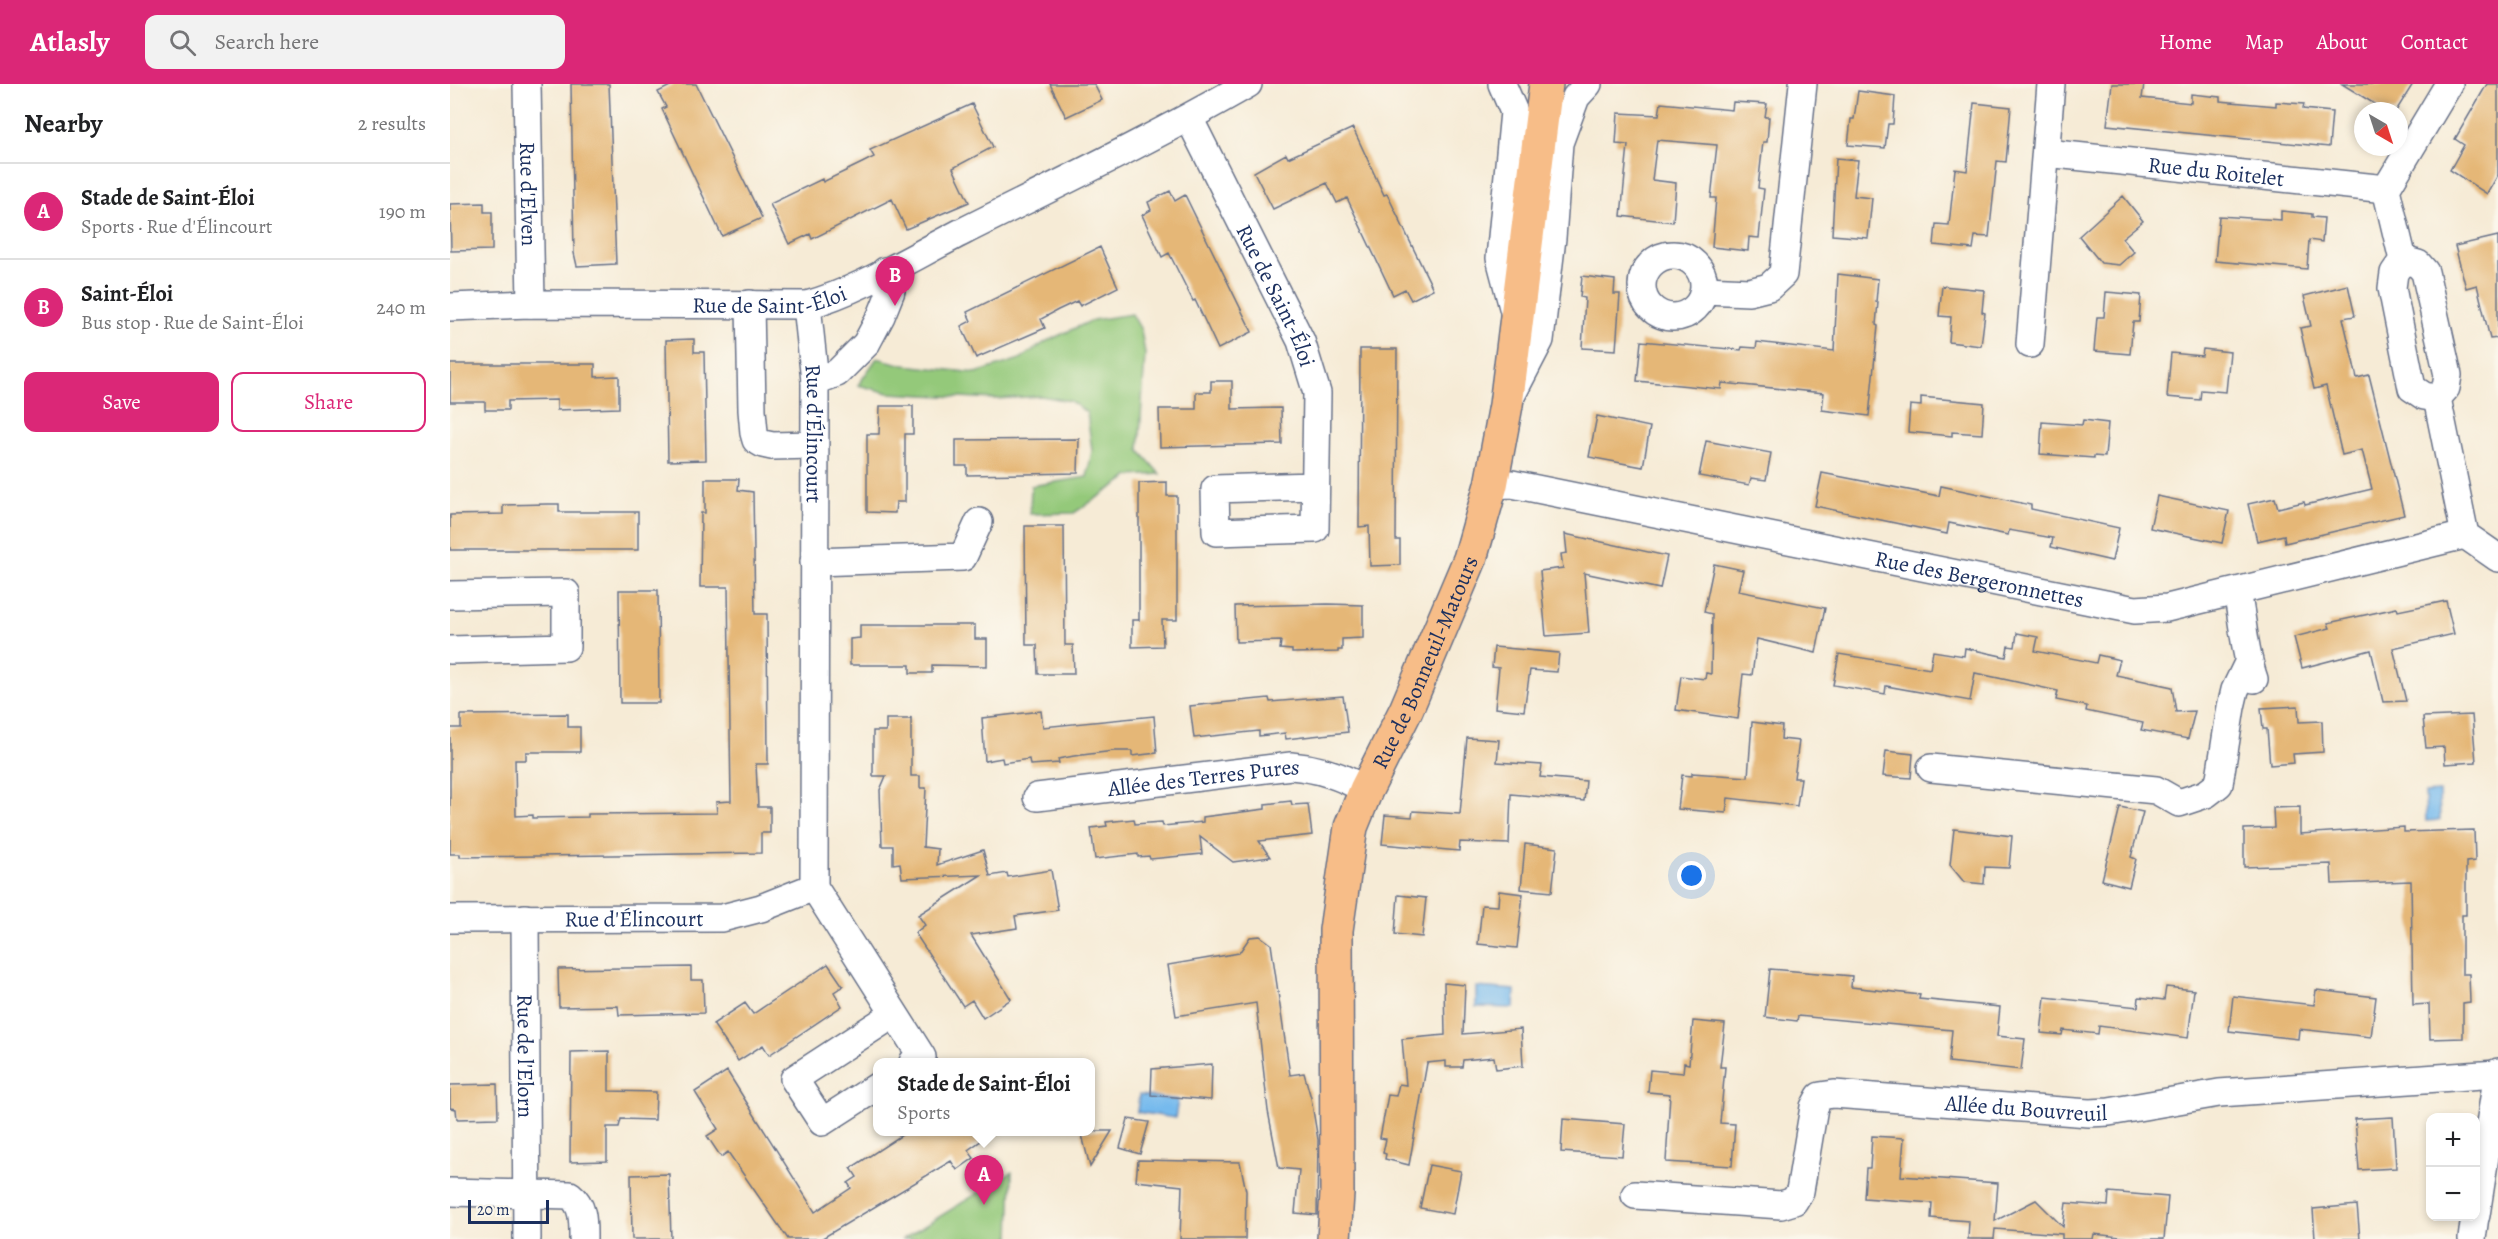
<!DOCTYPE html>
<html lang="en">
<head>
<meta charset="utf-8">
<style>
  :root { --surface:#fff; --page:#f2f2f2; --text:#202124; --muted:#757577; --line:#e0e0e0; --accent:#db2777 }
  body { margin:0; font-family:Alegreya,serif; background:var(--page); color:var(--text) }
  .controls { position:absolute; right:18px; bottom:18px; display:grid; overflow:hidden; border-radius:12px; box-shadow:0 3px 9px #0003 }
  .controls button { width:54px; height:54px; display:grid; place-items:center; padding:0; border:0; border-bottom:2px solid var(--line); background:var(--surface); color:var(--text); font:30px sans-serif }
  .compass { position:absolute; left:1904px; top:18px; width:54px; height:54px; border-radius:50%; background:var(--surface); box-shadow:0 3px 9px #0003; rotate:141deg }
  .scale { position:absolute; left:18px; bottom:15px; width:81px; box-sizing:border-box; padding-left:6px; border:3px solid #1b2f5e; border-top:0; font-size:16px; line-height:21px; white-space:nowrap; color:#1b2f5e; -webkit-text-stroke:4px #fbf7ec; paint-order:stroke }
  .you { position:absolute; left:1242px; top:792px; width:21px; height:21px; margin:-15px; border:4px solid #fff; border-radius:50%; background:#1a73e8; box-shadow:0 0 0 9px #1a73e833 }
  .badge { display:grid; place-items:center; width:39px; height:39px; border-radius:50%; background:var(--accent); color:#fff; font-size:20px; font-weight:700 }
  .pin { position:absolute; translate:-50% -50px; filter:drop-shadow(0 2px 3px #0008) }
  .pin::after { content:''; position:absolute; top:32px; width:21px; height:18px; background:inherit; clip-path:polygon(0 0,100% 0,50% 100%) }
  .popup { position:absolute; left:423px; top:974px; width:222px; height:78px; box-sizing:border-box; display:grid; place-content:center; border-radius:12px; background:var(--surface); filter:drop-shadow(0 2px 4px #0005); font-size:20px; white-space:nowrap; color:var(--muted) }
  .popup b { font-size:22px; color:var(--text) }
  .popup::after { content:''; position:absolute; left:50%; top:100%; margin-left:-12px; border:12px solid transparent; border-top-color:var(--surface) }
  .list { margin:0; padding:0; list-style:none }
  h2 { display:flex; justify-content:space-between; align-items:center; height:78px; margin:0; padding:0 24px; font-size:26px }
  h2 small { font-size:20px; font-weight:400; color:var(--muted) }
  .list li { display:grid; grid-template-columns:39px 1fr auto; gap:18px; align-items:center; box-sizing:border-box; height:96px; padding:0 24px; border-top:2px solid var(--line) }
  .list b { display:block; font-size:22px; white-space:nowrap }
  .list p { margin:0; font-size:20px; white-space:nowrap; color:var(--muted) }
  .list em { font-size:20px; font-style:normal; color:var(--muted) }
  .actions { display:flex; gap:12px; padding:18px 24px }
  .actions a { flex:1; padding:14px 0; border:2px solid var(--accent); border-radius:12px; text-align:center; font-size:21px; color:var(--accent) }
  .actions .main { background:var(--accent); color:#fff }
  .icon { flex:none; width:33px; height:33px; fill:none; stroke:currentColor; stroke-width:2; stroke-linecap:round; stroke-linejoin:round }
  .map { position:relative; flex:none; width:2048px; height:1155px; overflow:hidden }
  header { display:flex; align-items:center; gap:36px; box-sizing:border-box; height:84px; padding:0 30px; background:var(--accent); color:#fff }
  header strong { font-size:28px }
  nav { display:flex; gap:33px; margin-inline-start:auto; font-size:21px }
  .search { width:420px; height:54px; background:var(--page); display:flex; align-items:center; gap:15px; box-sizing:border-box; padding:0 21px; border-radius:12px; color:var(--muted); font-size:22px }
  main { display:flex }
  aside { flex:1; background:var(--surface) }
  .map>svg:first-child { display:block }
</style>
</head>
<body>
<header>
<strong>Atlasly</strong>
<div class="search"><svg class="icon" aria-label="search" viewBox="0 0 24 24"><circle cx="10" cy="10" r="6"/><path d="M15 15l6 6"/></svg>Search here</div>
<nav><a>Home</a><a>Map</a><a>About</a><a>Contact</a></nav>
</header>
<main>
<aside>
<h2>Nearby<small>2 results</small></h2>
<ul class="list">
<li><span class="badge">A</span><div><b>Stade de Saint-Éloi</b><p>Sports · Rue d'Élincourt</p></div><em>190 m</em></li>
<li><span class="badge">B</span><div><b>Saint-Éloi</b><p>Bus stop · Rue de Saint-Éloi</p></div><em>240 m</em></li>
</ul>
<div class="actions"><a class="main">Save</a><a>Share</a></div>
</aside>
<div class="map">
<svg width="2048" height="1155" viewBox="0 0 2048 1155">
  <rect width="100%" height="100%" fill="#fbf7ec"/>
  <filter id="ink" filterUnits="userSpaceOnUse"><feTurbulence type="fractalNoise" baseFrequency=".0167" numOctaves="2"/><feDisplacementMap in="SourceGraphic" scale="12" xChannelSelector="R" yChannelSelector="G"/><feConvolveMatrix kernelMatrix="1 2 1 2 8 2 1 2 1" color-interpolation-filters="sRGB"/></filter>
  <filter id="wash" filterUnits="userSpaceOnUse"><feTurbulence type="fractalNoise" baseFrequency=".008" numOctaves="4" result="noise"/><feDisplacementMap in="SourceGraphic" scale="24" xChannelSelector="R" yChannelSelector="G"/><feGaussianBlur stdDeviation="1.35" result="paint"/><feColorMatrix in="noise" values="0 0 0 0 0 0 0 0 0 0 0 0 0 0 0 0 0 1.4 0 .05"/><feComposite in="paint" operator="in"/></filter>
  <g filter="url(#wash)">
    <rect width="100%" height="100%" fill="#f6ebd6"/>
    <path fill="#94c97a" stroke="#587c6c" stroke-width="1.5" d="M682 230 691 246 695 270 689 366 710 390 680 392 624 429 580 430 581 402 637 393 642 367 637 329 620 317 591 312 545 315 439 309 408 301 427 274 454 281 526 289 570 275 597 257 643 236Z
      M562 1088 560 1155H453Z"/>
    <path fill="#76baed" stroke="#4874a6" stroke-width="1.5" d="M1989 708 1990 736 1976 737 1975 709Z
      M1026 903 1065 906 1064 924 1026 923Z
      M689 1011 728 1016 725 1034 687 1028Z"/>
    <g id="blocks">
      <path fill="#e5b777" d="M121 0H159L166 180 127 182 124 169Z
        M224 0H246L312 134 272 152 212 25 216 23 208 8Z
        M600 0H644L652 16 616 33Z
        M1662 0H1694L1692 14 1741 19V10L1770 13V17L1826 22V18L1854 20 1853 25 1882 28 1879 63 1657 41Z
        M1892 0H1963L1946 27H1936Z
        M2037 0H2048V91L2037 110 2000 86 2014 61 2005 55Z
        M1408 7 1445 12 1443 40H1438L1435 64 1398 61 1401 35H1404Z
        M1283 18 1317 20 1315 33H1319L1317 58H1313L1308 104 1314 105 1309 154 1299 153 1298 167 1262 163 1266 114H1261L1267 61 1207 56 1202 96 1226 99 1223 138 1171 132 1178 61 1166 60 1168 29 1209 31 1211 19 1282 26Z
        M1524 19 1561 23 1556 78 1547 77 1539 153 1525 152 1523 165 1484 161 1486 140 1499 141 1505 85 1517 87Z
        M522 20 543 63 503 84 519 118 456 145 442 115 362 155 360 150 339 160 320 120 372 95 373 98 412 79 424 73 420 66Z
        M903 44 934 111 937 110 983 205 961 216 955 205 943 211 897 114 887 119 877 99 823 125 804 88 836 70 838 74Z
        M1386 74 1408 76 1404 112 1422 114 1418 154 1382 151Z
        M720 107 725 117 735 111 802 248 768 265 745 216 743 217 719 169 712 173 692 131 701 126 698 118Z
        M1673 112 1693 137 1672 154 1684 168 1669 181 1651 179 1629 152Z
        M34 119V128H42V166L1 167 0 120Z
        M1831 127 1862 130V133L1874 134 1872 158 1859 156 1857 185 1765 177 1769 132 1831 136Z
        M2048 152V254L2040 255 2027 201 2016 204 2005 162Z
        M650 163 668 203 630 222 627 217 608 226 591 235 595 244 526 274 511 242 521 237 517 228Z
        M1388 190 1428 195 1426 218H1428L1426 241 1428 242 1419 332 1372 326 1374 309 1272 299 1271 305 1187 297 1191 257 1291 266 1292 263 1306 264 1307 258 1384 267Z
        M1132 192 1165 196 1164 210H1170L1166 266 1132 264 1135 214 1130 213Z
        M1898 201 1905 232 1893 234 1907 294 1919 291 1954 431 1835 459 1834 451 1807 457 1798 420 1825 414 1828 424 1854 418 1855 421 1922 405 1912 366 1892 371 1876 302 1864 305 1850 244 1861 242 1854 212Z
        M1492 202 1534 206 1532 228 1535 229 1531 262 1499 258 1501 233 1489 232Z
        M1656 208 1691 211 1689 238H1683L1680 270 1644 267 1647 233H1654Z
        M244 255V268H254L256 376 218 377 216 256Z
        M910 265H947L946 456H950V481L920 482 919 442 909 443Z
        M1753 265 1780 268 1776 308 1751 306 1750 316 1717 313 1721 269 1752 272Z
        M0 280H145V293L169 292V324L107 326V316L58 317V326H35V318H0Z
        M761 297H782V325L831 324 832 360 710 363 709 325H746V308H761Z
        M1471 313 1534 319 1532 350 1502 348V352L1458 348 1460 321 1471 322Z
        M430 322H463V350H455V418H446L445 429 417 428V350H429Z
        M1147 332 1200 343 1193 383 1139 373Z
        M1633 336 1658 339 1655 373 1644 372V374L1590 370 1592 338 1632 341Z
        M629 355 628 389 517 391V382H506V356Z
        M1256 357 1321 369 1316 396 1301 394 1299 401 1249 392Z
        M1372 389 1489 412 1491 402 1581 421V425L1669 444 1662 477 1601 463 1603 454 1559 446 1558 451 1499 439 1497 450 1365 422Z
        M255 395H289L288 406 303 408 305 530H317L318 680H306L308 723H320V749H311V769L10 773V770H0V644H11V631L118 630V643H130V668H76V676H65L66 732 83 731V734L138 733V730L267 729 266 718 281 717 278 503H250L251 429H255Z
        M717 398V412H727V536H712L713 562 682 563V536H689V399Z
        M1707 412 1779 427 1772 459 1700 444Z
        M97 420H109V428H188V466H0V431L53 430V421Z
        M575 442H614L615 561H623L624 590H588L587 561H576Z
        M1115 450 1217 472 1210 505 1134 489 1139 549 1096 552 1090 487 1113 484 1111 470 1117 469Z
        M1264 480 1293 486 1288 507 1375 524 1366 569 1307 555 1302 591 1293 590 1288 635 1226 626 1231 592 1255 595 1256 589 1261 590 1262 530 1254 528Z
        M169 506H208L209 619H170Z
        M1996 517 2004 550 1943 564 1956 617 1933 618 1921 566 1852 584 1844 553 1880 544 1878 539 1947 524 1948 527Z
        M878 520 913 521V554L892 555V566H888V568L842 569V566L830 565 831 557 786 558 785 522Z
        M410 541H525V555H537V582L482 581V589H460V581H400V555L410 554Z
        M1567 549 1588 553 1585 567 1646 579 1648 571 1670 576 1666 591 1722 603 1726 628 1745 627 1738 655 1691 646 1693 639 1636 627 1637 622 1606 616 1608 607 1525 589 1520 617 1436 602 1435 610 1383 601 1389 570 1480 585 1483 567 1514 572 1515 564 1556 573 1558 562 1565 563Z
        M1044 563 1109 569 1107 588 1080 586 1074 627 1045 624 1049 584 1042 583Z
        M893 612 898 648 836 655 835 649 809 652V647L744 654 740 622 819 614 820 618Z
        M1848 622 1849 638 1872 637 1873 668 1843 670 1844 679 1820 681 1817 645H1813L1811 624Z
        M591 627 593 643 704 632 707 669 682 672V667H664L624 672 608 675 609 679 580 681 579 675 553 679 552 674 535 677 532 634Z
        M2022 631 2026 678 1995 680 1994 663 1976 664 1973 633Z
        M461 633V692H470V704H476L473 763 488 765 487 781 533 766 540 792 557 789 558 793 601 786 608 826 565 832 567 844 521 851 561 915 533 934 522 916 513 922 465 849 475 841 468 831 531 791 452 794 450 779 443 780V762H432L430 706 436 692H423V647H436V635H460Z
        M1302 638 1332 642 1331 655 1349 657 1344 694H1351L1347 722 1278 714 1276 729 1228 725 1232 691 1242 692V689L1298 693Z
        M1017 654 1049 656 1047 678 1092 681 1090 693 1136 697 1134 717 1061 710 1059 760 1010 758 1009 767 932 760 935 731 962 733 963 727 1010 730Z
        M1436 667 1463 670 1461 694 1433 692Z
        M841 717 842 721 858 720 862 751 809 757 820 773 783 778 750 753 752 770 700 775 699 772 688 773V770L645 775 641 744 657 742 656 738 684 735 685 740 712 738 713 742 753 738V733L815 725V720Z
        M1670 723 1693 728 1681 773 1686 775 1679 803 1652 796Z
        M1850 723V750L1954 743V748L2024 746 2025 777 2016 778V831H2012V890H2019L2020 918 2013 919V954L1980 955 1979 920 1963 921 1961 797 1882 800 1881 780 1794 783V745L1824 744 1823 724Z
        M1504 745 1562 752 1559 784 1535 783 1534 800 1514 798 1500 781Z
        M1075 760 1107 764 1102 808 1071 805Z
        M1049 807 1073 810 1067 864 1028 860 1032 821 1048 822Z
        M948 811 976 814 972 853 945 850Z
        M810 852 821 860 840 991 854 989 861 1014 868 1056 867 1131 845 1129 849 1086 829 1084 818 1027 806 919 726 932 718 881 789 869 800 853Z
        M378 880 393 902 384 908 392 922 319 971 313 961 288 977 263 940 295 919 303 930Z
        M241 883V896H253L254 929 169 931 168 922 109 923 108 885Z
        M1320 885 1402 892 1401 903 1470 911 1469 915 1550 923 1547 952 1575 955 1571 986 1499 978 1502 946 1348 932 1347 937 1315 933Z
        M994 899 1015 901 1013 950 1071 945 1073 982 1046 985 1044 973 1013 976 1012 983H996V977L977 979 959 1081 935 1075 936 1070 933 1069 936 1055 930 1054 938 1011 946 1012 949 1000 956 1001 952 955 995 951Z
        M1716 903 1744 906 1738 954 1649 942 1648 950 1613 946 1612 951 1591 949 1595 913 1688 923 1689 913 1714 916Z
        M1866 906 1926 913 1921 953 1849 945 1848 955 1779 947 1783 912 1864 921Z
        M1243 937 1275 940 1270 983H1275L1270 1039 1285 1040 1282 1082 1216 1078 1220 1010 1198 1008 1200 986 1233 989 1234 979 1239 980Z
        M159 967V1007L206 1008 205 1036 171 1035 169 1043H157V1077L120 1078 121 968Z
        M762 980 761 1016 701 1011 702 985Z
        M277 987 365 1128 401 1104 398 1099 407 1093 401 1084 458 1047H545L518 1066 524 1074 507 1086 501 1077 371 1155H338L278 1068 271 1073 257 1052 268 1045 245 1008Z
        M47 1000 48 1034 7 1035 6 1025 0 1024V1001Z
        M1943 1033 1946 1084 1909 1086 1905 1035Z
        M678 1035 699 1038 690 1070 670 1064Z
        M1113 1035 1175 1040 1172 1072 1111 1068Z
        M631 1047H662L640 1083Z
        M1422 1052 1454 1054 1451 1092 1548 1099 1545 1137 1586 1116 1613 1143 1616 1119 1658 1122 1659 1108 1718 1113 1714 1155H1688L1644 1150 1643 1155H1612V1150L1545 1145 1544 1155H1518L1519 1137 1481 1134 1482 1119 1414 1114 1416 1084H1420Z
        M688 1076 790 1078 796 1107 795 1155H730L732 1102 686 1097Z
        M979 1081 1011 1087 1003 1130 970 1124Z
        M219 1090 221 1155H182L181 1091Z
        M1907 1121 1910 1155H1865L1863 1125Z"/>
    </g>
  </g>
  <g filter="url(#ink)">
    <use href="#blocks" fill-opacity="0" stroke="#687188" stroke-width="1.5"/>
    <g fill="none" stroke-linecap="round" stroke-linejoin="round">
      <defs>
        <g id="minor">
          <path id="s1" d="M77 0 81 220"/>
          <path d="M1052 0 1064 28 1050 174 1065 231"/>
          <path id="s2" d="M739 34 851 257 867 309 865 445 766 448 765 405 864 402"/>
          <path id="s3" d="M1596 69 1936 105"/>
          <circle cx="1223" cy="202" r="31"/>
          <path d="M1953 176 1968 180 1975 188 1998 291 1996 304 1987 314"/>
          <path d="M1255 206 1299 208 1319 203 1333 190 1353 0"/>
          <path d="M300 220 302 326 304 349 306 356 313 360 322 362 364 361"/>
          <path id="s4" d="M357 221 365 297 364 803 472 973 463 978"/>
          <path id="s5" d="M0 223 81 220 357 221C411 206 464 172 514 147 610 99 706 53 798 0"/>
          <path d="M1580 260 1601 0"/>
          <path d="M365 297 387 289 416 260 431 232 441 207 435 187"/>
          <path d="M1061 312 1090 256 1102 154 1109 59 1126 13 1138 0"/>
          <path d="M1987 314 1974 312 1962 304 1942 204 1944 189 1953 176 1936 105 1999 0"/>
          <path d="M1987 314 2015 451 2048 474"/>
          <path id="s6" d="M1041 401 1062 400 1685 526 1717 524 2015 451"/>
          <path d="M364 478 513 473 529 438"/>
          <path d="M1787 508C1793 536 1794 567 1804 595"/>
          <path d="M0 511 116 509V563L0 566"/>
          <path d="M1481 684 1706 706 1729 719 1756 710 1769 700 1781 623 1785 606 1798 579"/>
          <path id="s7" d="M587 713 841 682C868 684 892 692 916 706"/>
          <path id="s8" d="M75 834 77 1155"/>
          <path id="s9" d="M0 835 272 834 311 824 364 803"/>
          <path d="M428 1002 372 1038 344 995 444 930"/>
          <path d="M0 1108 120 1111C134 1122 133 1138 133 1155"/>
          <path id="s10" d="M1185 1111 1331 1121 1344 1117 1350 1107 1364 1023 1370 1012 1384 1010 1639 1029 1659 1028 1769 1009 2047 990"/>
          <path d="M2026 1131 2048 988"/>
          <path d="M2022 1155 2025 1132"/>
        </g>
        <g id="major">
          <path id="s11" d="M884 1155 887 1110 886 846 901 743 916 706 956 626 1020 475 1041 401 1056 321 1096 0"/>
        </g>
      </defs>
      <use href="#minor" stroke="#687188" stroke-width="30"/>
      <use href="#major" stroke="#687188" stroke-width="36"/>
      <use href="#minor" stroke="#fff" stroke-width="27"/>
      <use href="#major" stroke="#f7bd88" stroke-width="33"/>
    </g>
  </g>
  <g text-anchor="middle" stroke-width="5" stroke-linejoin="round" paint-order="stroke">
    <g font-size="22" fill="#1b2f5e" stroke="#fbf7ec">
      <text dy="8" stroke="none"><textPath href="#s3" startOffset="171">Rue du Roitelet</textPath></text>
      <text dy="8" stroke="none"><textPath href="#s1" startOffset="110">Rue d'Elven</textPath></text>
      <text dy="8" stroke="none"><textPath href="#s5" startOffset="320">Rue de Saint-Éloi</textPath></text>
      <text dy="8" stroke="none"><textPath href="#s2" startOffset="198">Rue de Saint-Éloi</textPath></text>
      <text dy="8" stroke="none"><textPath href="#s4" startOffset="129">Rue d'Élincourt</textPath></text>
      <text dy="8" stroke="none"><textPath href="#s6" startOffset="498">Rue des Bergeronnettes</textPath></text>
      <text dy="8" stroke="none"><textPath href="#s11" startOffset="594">Rue de Bonneuil-Matours</textPath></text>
      <text dy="8" stroke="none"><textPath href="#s7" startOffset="168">Allée des Terres Pures</textPath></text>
      <text dy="8" stroke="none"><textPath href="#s9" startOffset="184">Rue d'Élincourt</textPath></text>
      <text dy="8" stroke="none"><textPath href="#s8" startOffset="138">Rue de l'Elorn</textPath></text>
      <text dy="8" stroke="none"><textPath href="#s10" startOffset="476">Allée du Bouvreuil</textPath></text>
    </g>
  </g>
</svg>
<div class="controls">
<button>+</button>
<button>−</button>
</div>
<svg class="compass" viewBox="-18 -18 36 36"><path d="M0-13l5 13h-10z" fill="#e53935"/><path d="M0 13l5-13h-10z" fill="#757577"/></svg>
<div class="scale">20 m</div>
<div class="you"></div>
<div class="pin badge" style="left:534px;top:1121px">A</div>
<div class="popup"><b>Stade de Saint-Éloi</b>Sports</div>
<div class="pin badge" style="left:445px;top:222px">B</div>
</div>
</main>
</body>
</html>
